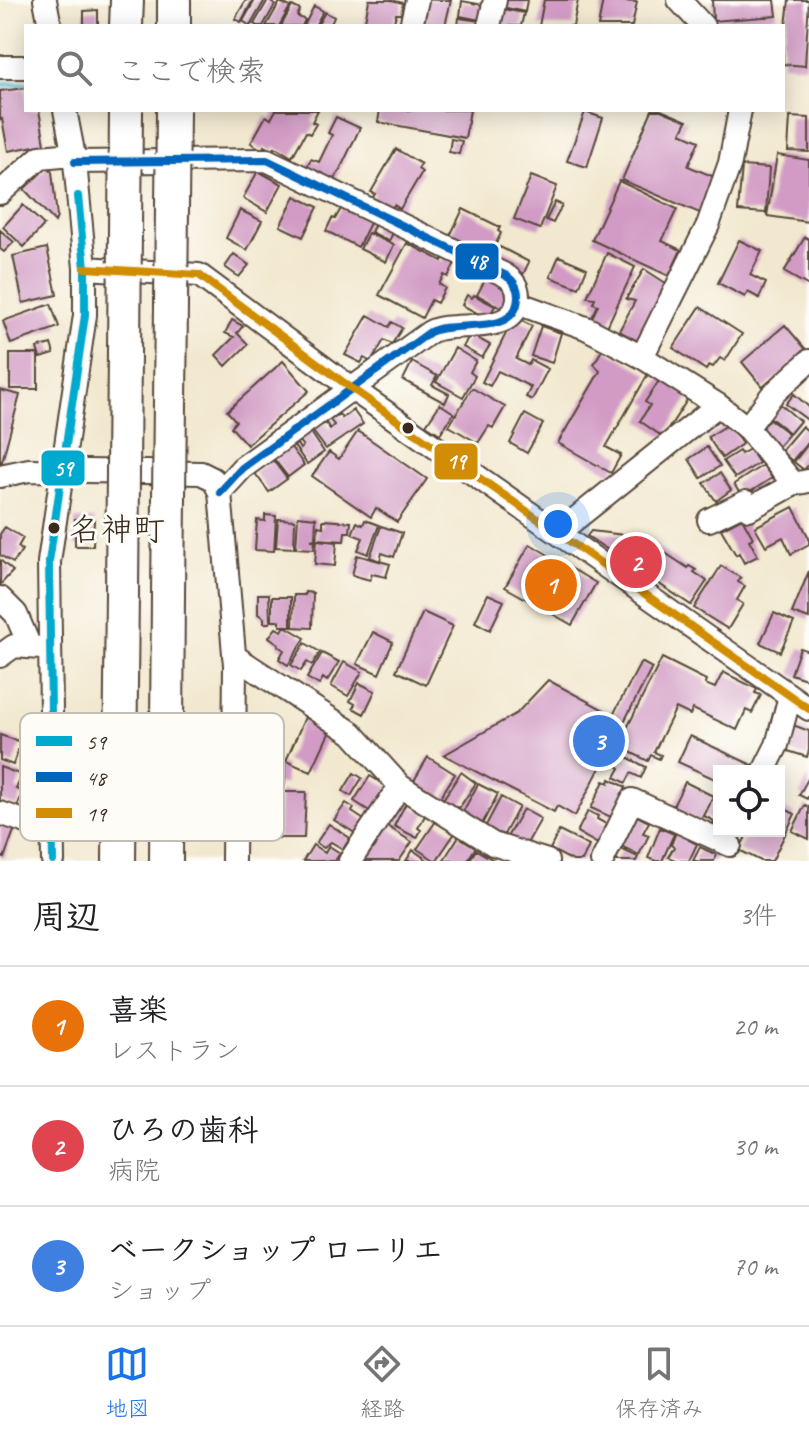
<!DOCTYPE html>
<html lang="ja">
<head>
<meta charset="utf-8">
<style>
  :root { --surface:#fff; --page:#f2f2f2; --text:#202124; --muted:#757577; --line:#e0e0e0; --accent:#1a73e8 }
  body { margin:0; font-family:Caveat,"Klee One",sans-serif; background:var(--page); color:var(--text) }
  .controls { position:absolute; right:24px; bottom:24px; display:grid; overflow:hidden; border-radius:0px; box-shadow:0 4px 20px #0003 }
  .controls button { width:72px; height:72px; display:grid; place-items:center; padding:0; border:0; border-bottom:2px solid var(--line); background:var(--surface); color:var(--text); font:40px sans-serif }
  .you { position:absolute; left:558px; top:524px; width:28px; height:28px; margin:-20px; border:6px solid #fff; border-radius:50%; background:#1a73e8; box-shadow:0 0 0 12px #1a73e833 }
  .badge { display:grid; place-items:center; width:52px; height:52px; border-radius:50%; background:var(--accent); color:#fff; font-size:26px; font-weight:700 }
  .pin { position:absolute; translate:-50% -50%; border:4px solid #fff; box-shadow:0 2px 8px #0006 }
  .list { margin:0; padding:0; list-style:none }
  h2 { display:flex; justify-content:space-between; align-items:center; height:104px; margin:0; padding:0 32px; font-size:34px }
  h2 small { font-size:26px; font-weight:400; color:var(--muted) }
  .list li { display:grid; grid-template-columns:52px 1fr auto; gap:24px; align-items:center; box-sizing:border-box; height:120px; padding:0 32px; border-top:2px solid var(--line) }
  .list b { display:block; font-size:30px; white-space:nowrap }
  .list p { margin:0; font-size:26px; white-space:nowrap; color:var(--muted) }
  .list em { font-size:26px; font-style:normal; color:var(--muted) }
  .icon { flex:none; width:44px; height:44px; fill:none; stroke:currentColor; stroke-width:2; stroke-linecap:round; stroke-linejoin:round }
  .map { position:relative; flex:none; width:809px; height:861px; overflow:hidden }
  .search { position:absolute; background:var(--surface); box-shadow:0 4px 20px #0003; left:24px; right:24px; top:24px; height:88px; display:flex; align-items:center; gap:20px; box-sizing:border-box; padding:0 28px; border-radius:0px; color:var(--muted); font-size:30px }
  .sheet { height:464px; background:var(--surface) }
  nav { display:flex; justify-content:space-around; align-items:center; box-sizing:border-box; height:112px; border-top:2px solid var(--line); background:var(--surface); font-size:22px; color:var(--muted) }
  nav a { display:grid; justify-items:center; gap:4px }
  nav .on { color:var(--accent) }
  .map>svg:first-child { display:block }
</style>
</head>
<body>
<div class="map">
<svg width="809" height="861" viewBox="0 0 809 861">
  <rect width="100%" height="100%" fill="#fdfcf7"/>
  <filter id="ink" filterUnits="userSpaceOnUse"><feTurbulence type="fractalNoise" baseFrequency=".0125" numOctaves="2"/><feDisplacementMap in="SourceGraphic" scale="16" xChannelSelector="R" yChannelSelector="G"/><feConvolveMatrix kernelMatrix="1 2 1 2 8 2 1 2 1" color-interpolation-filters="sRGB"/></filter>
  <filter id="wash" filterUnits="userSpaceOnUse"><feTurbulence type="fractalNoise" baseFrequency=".006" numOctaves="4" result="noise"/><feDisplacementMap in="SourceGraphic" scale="32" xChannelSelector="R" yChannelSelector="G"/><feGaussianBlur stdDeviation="1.8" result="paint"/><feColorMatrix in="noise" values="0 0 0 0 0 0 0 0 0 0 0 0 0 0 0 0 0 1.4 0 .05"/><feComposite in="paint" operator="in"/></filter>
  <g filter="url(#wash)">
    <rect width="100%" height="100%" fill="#f2e8cf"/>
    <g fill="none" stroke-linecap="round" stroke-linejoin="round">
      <path stroke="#59bdd8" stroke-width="6" d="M0 84H26"/>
    </g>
    <g id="blocks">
      <path fill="#d29bc5" d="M246 0H253L241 22 235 19Z
        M255 0H265L250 26 243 21Z
        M268 0 275 5 263 26H257L254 24Z
        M369 0H391L403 3 401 14H396L393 26H364Z
        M428 0H451L445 26H423Z
        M504 0H527L525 12 502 7Z
        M544 0H578L573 26H539Z
        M603 0 637 2 632 26H598Z
        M712 0H775L777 16 713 21Z
        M789 0H809L805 66 783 64V35H785Z
        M462 1 483 5 480 20 460 16Z
        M280 2 290 7 279 26H266Z
        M292 6 300 10 297 16 305 20 302 26H281Z
        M314 6 323 11 315 26H304Z
        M503 9 524 13 521 26H500Z
        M98 10V26H84V11Z
        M325 12 334 17 331 24 336 26H317Z
        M459 18 480 21 479 26H458Z
        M26 88V110H39L45 144 8 151 2 119 0 120V91Z
        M276 110H318L312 122 316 124 310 134 306 132 292 157 275 147 273 151 264 146 263 150 251 143 266 116 271 119Z
        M380 110H470L465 138 378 122Z
        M652 110H661L687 121 681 133 699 141 688 166 717 178 702 214 622 180Z
        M585 112 603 118 587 167 567 161Z
        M336 117 360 128 333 184 305 171 311 159 319 162 332 135 328 133Z
        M790 117 809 118V152L788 151Z
        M451 139 462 141 459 154 449 152Z
        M396 149 421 164 418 169 422 172 400 209 394 205 390 211 371 200 375 194 371 192Z
        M777 155 809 160V222L767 216Z
        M742 166 769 168 766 213 738 211Z
        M47 167 52 172 57 217 55 222 24 189Z
        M258 171 282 184 267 212 243 198Z
        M531 176 557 186 540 229 514 219Z
        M619 181 677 209 662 241 681 250 669 276 592 240Z
        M295 196 318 207 303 237 280 226Z
        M555 202 562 205 553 223 546 220Z
        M23 205 44 225 24 247 3 227Z
        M342 207 371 221 358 247 326 231 332 218 335 219Z
        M463 209 500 227 498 231 501 233 489 258 449 238Z
        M240 210 262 221 247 250 226 238Z
        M376 222 394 231 389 241 371 232Z
        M0 230 14 242 4 252 0 249Z
        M368 233 394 245 386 262 360 249Z
        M805 237 809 239V286L784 272Z
        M739 240 762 251 750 275 766 283 759 298 748 292 745 297 718 283Z
        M407 243 442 261 444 257 455 263 448 277 444 275 439 284 445 288 437 303 431 300 422 318 379 295Z
        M500 247 529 262 522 277 492 263Z
        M47 248 57 295 23 303 13 256Z
        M607 253 635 267 606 329 590 322 598 305 593 303 595 298 587 297Z
        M234 254 249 265 239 277 225 267Z
        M559 256 587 268 579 288 550 277Z
        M644 269 669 285 641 343 619 331 635 301 626 299Z
        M488 274 513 293 503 309 477 295Z
        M467 295 472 298 474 295 495 306 488 319 462 305Z
        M51 304 59 327 11 344 3 321Z
        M700 307 742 334 725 361 720 358 713 367 709 365 706 370 673 348Z
        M368 315 389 327 392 322 402 328 392 344 384 340 371 362 364 358 361 363 345 355Z
        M514 317 532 326 516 359 528 365 531 360 548 369 532 400 526 397 531 387 498 371 490 386 482 382Z
        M232 320 243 326 237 333 248 344 226 366 216 355 234 337 225 333Z
        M785 325 808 352 764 389 742 362Z
        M541 326 561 333 552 363 531 356Z
        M470 334 490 345 482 358 463 347Z
        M51 344 54 354 40 358 37 348Z
        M455 348 476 361 470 372 475 376 463 397 436 382Z
        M603 348 648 374 606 447 621 455 611 473 558 443 600 371 594 364Z
        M10 354H38V389H10Z
        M283 361 309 391 247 445 231 427 236 421 227 411Z
        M412 362 437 376 432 385 449 394 445 403 403 380Z
        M661 378 689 397 663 437 640 421 650 405 645 402Z
        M472 388 505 407 493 428 489 426 478 443 449 426Z
        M0 390 20 395 1 465 0 464Z
        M794 394 809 407V421L786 404Z
        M779 403 800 421 790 433 768 416Z
        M440 404 454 413 440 434 426 425Z
        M353 410 363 424 326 449 311 429 320 422 322 425 326 423 330 429 334 425 330 420 339 414 342 418Z
        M525 414 543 424 527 453 510 443Z
        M768 418 789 434 777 448 756 432Z
        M729 424 742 444 722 458 708 437Z
        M802 426 809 432V441L792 461 781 451Z
        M310 431 324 452 307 464 294 446 297 444 300 449 303 446 298 440Z
        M358 431 427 479 397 522 376 508 371 517 312 476 329 452 339 459Z
        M809 443V464L804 470 794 462Z
        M290 446 304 465 288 477 274 459Z
        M707 447 720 466 701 478 689 459Z
        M750 449 759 463 735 478 723 461 739 451 741 454Z
        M272 459 287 479 269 492 254 472Z
        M763 465 772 478 742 497 734 484Z
        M720 473 731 490 716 501 704 483Z
        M793 507 809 538V544L791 554 783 537 766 546 755 527Z
        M265 515 276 516 274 551 255 550 257 520 265 521Z
        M298 516 316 518 315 539 311 540H315L314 549 296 548Z
        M742 518 753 538 749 540 758 556 744 563 739 553 736 555 721 529Z
        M75 519H94L93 546H75Z
        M278 519 295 520 294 548 276 547Z
        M323 520 351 522 350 532H345L344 541 317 539 318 526 323 527Z
        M365 520 379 525 368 554 358 550 363 538 352 534 357 522 363 525Z
        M381 526 402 533 394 557 382 553 380 561 370 557Z
        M5 527 23 538 18 547 22 550 13 563 0 555V534Z
        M591 531 641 537 688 568 689 566 696 570 694 572 707 581 691 605 587 536Z
        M317 540 337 542 335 566 315 564Z
        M530 544 596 583 572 625 505 587Z
        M357 555 390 564 386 577 372 574 370 580 352 575Z
        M0 560 13 571 0 585Z
        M721 566 741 578 738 582 745 586 737 600 743 604 728 629 694 608Z
        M809 571V619L792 613Z
        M305 592 313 593 312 628 293 627 294 595H305Z
        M258 594H269L270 623H264V618L258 614Z
        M488 594 504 601 490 630 475 622Z
        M272 597H291V626H280V621H272Z
        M423 612 453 626 426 685 396 671Z
        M774 613 794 622 780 652 760 643Z
        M285 626 305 638 288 665 279 659 284 650 278 646 279 644 269 637 276 628 282 631Z
        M373 632 393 642 379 674 357 664Z
        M305 643 320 652 312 665 307 662 301 671 291 665Z
        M800 648 809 651V680L791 674Z
        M322 653 339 662 327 681 323 678 319 685 307 678Z
        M662 658 706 680 705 684 715 688 723 672 757 689 755 693 761 695 752 713 746 710 737 730 693 709 690 715 676 708 654 752 661 755 659 759 651 755 648 761 618 746Z
        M344 662 362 672 348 696 331 686Z
        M641 662 652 668 575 816 557 806 554 812 444 755 517 713 548 680 613 715Z
        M359 683 375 691 364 714 353 708 355 704 350 701Z
        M305 717 331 729 311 772 286 761Z
        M793 725 809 731V750L807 757 785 750Z
        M0 735 21 742 13 765 0 760Z
        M690 736 752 765 749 771H719V781L678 762Z
        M621 754 646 767 641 778 631 773 626 783 615 777 620 768 616 765Z
        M428 757 455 774 438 801 412 784Z
        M266 765H285V784H266Z
        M0 767 22 775 16 789 23 792 17 807 0 801Z
        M461 772 476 783 455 814 440 804Z
        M354 773 362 778 351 796 343 791Z
        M370 776 390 788 374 814 354 801Z
        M809 777V795L807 799 799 795Z
        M610 779 626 787 611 817 591 808 604 781 609 783Z
        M685 782 713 796 700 822 672 808Z
        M478 784 498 794 480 828 460 817Z
        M280 792H306L304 838H278Z
        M714 795 719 797V829L712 826 714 821 704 816Z
        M501 797 519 807 502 838 484 829Z
        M346 803 354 808 352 812 367 822 358 835 334 820Z
        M406 803 426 814 418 828 421 830 417 838 394 826Z
        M805 805 809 807V839L792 831Z
        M779 806 795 814 772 861H761L739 850 749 831H779Z
        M523 809 541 819 525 847 507 837Z
        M588 811 598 816 597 819 608 825 598 844 577 832Z
        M635 815 649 822 643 833 649 835 639 855 619 845Z
        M436 821 455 833 436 861 417 849Z
        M0 823 15 828 4 858 0 856Z
        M329 824 350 838 343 849 331 842 324 848 316 843Z
        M387 826 412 842 399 861H364Z
        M660 828 674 834 662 861H656L648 858Z
        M677 830 690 837 689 840 697 844 689 861H677L668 857 674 847 671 845Z
        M559 831 589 846 582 861H573L550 849Z
        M459 836 476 847 467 861H443Z
        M313 845 325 853 329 846 340 853 335 861H303Z
        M700 847 717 855 714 861H693Z
        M621 849 638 857 636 861H615Z
        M413 850 426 859 425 861H406Z
        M476 850 495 861H469Z"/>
    </g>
  </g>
  <g filter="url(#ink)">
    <use href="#blocks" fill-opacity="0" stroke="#564639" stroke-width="2"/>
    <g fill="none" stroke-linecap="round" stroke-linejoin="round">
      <defs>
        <path id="minor" d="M45 0 50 26
          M679 0 703 26
          M411 26 417 0
          M489 26 495 0
          M0 67H26
          M75 162 267 160 505 275C513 280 518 287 518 296 518 339 453 319 430 332L242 468 220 492
          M0 193 40 157 73 154
          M85 268 199 275 351 388 809 709
          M517 303 586 328 642 357 718 405 747 428 794 484
          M642 357 708 225 730 163 740 110
          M747 428 772 395 809 361
          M0 476 29 470 201 473 213 479 220 492 235 665 233 861
          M709 520 746 502 749 509 794 484 808 481
          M558 533 718 405
          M0 598 16 614 30 647
          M0 656 14 646 41 648
          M234 656 352 733 400 786 493 844 547 861
          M764 771 777 745 790 696
          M0 813 53 831
          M53 861 49 562 85 315V268L75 162 65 110
          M350 861 400 786
          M602 861 632 800 730 845"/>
        <path id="highway" d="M126 26 127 0
          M174 26V0
          M119 861 122 594
          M166 861 168 595"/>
      </defs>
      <use href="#minor" stroke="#564639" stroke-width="26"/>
      <use href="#highway" stroke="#564639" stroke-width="36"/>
      <use href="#minor" stroke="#fff" stroke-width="22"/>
      <use href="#highway" stroke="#fff" stroke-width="32"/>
      <defs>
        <path id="highway-bridge" d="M122 594 126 110
          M168 595 173 110"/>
      </defs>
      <use href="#highway-bridge" stroke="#564639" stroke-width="36" stroke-linecap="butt"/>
      <use href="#highway-bridge" stroke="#fff" stroke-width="32"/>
      <defs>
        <path id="bus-1" d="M53 861 49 562 85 315V268L78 196"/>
        <path id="bus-2" d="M75 162 267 160 505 275C513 280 518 287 518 296 518 339 453 319 430 332L242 468 220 492"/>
        <path id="bus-3" d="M85 268 199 275 351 388 809 709"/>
      </defs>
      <use href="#bus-1" stroke="#fdfcf7" stroke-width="14"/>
      <use href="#bus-2" stroke="#fdfcf7" stroke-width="14"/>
      <use href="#bus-3" stroke="#fdfcf7" stroke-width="14"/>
      <use href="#bus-1" stroke="#00a9ce" stroke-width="8"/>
      <use href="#bus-2" stroke="#0065bd" stroke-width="8"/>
      <use href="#bus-3" stroke="#d18d06" stroke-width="8"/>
    </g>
  </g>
  <g fill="#3b2a1e" stroke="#fdfcf7" stroke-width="3">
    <circle cx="408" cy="428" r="7"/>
    <circle cx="54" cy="528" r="7"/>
  </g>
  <g text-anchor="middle" stroke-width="6" stroke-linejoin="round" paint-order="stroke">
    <g font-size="32" fill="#3b2a1e" stroke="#fdfcf7" text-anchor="start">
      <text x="69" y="540">名神町</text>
    </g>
  </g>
  <rect x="20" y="713" width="264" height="128" rx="12" fill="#fdfcf7" stroke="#c3bdb6" stroke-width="2"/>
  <rect x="36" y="736" width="36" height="10" fill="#00a9ce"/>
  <rect x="36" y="772" width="36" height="10" fill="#0065bd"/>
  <rect x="36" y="808" width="36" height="10" fill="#d18d06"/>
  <g font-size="22" fill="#3b2a1e">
    <text x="86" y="749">59</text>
    <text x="86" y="785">48</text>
    <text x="86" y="821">19</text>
  </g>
  <g stroke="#fdfcf7" stroke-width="3">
    <rect x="454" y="242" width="46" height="39" rx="8" fill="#0065bd"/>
    <rect x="433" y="442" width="46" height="39" rx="8" fill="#d18d06"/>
    <rect x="40" y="449" width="46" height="38" rx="8" fill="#00a9ce"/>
  </g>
  <g font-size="22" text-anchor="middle" font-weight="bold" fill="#fff">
    <text x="477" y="269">48</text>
    <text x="456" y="469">19</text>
    <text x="63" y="476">59</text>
  </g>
</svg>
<div class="controls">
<button><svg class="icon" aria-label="locate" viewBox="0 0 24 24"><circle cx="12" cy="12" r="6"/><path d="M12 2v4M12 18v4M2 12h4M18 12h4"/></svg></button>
</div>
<div class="you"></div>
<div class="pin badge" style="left:551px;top:585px;background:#e8710a">1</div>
<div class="pin badge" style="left:636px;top:562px;background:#e0444e">2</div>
<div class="pin badge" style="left:599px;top:741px;background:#3f7fe0">3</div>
<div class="search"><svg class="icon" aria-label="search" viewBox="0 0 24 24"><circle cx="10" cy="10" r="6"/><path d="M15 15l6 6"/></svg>ここで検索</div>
</div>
<section class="sheet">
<h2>周辺<small>3件</small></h2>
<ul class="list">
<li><span class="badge" style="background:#e8710a">1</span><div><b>喜楽</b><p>レストラン</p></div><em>20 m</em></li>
<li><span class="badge" style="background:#e0444e">2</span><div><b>ひろの歯科</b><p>病院</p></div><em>30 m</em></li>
<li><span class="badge" style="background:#3f7fe0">3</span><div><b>ベークショップ ローリエ</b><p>ショップ</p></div><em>70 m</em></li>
</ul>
</section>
<nav>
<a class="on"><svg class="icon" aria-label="map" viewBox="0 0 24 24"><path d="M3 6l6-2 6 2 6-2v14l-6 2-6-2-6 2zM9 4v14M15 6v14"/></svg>地図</a>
<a><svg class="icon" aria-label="directions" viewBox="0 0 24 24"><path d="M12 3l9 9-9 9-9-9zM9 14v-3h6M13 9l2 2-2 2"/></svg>経路</a>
<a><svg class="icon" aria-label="saved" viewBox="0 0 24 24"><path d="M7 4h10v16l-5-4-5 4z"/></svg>保存済み</a>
</nav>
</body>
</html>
